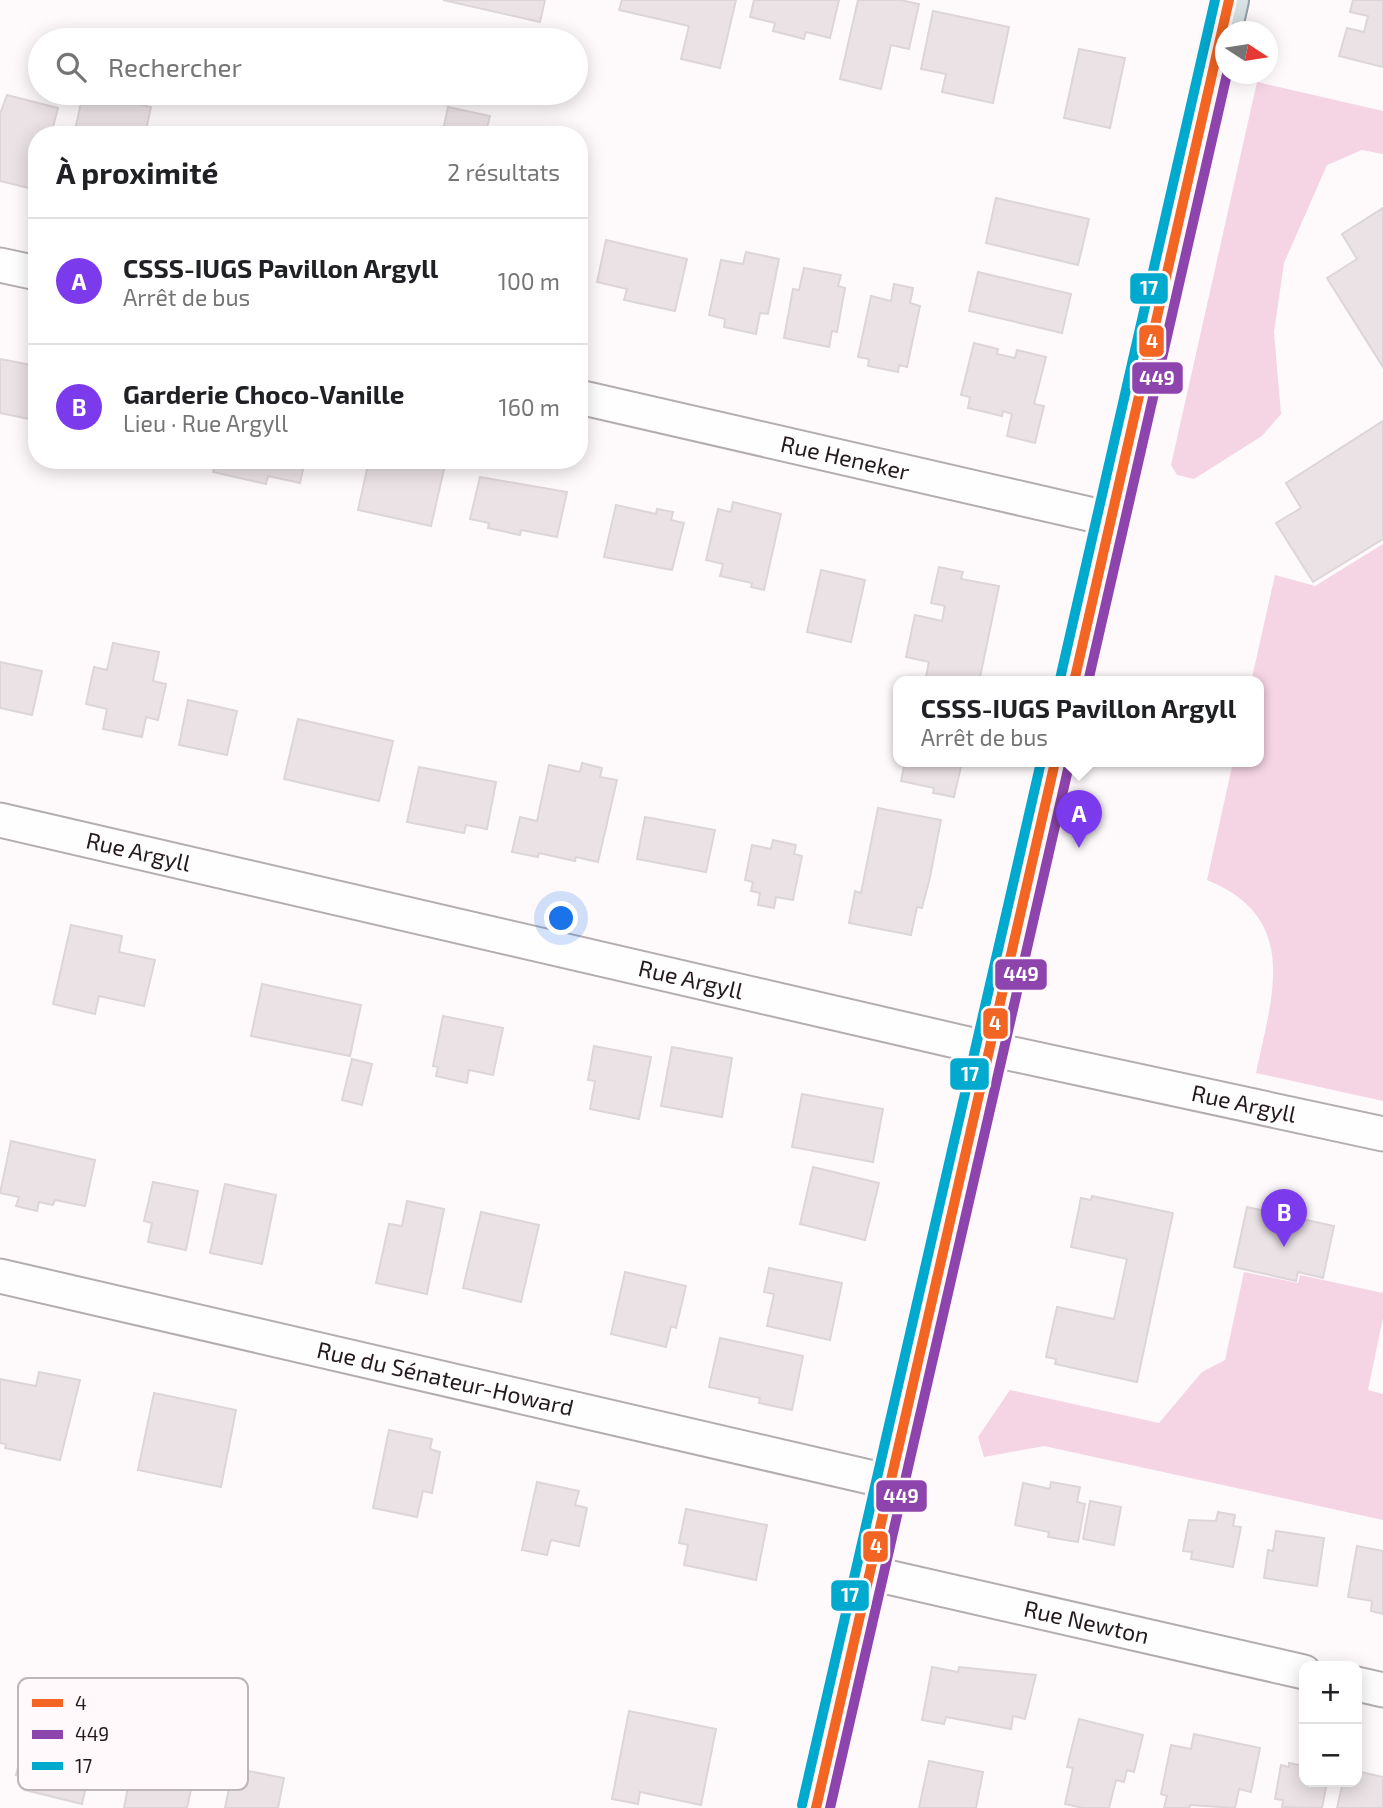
<!DOCTYPE html>
<html lang="fr">
<head>
<meta charset="utf-8">
<style>
  :root { --surface:#fff; --page:#f6f6f6; --text:#202124; --muted:#757577; --line:#e0e0e0; --accent:#7c3aed }
  body { margin:0; font-family:"Exo 2",sans-serif; background:var(--page); color:var(--text) }
  .controls { position:absolute; right:21px; bottom:21px; display:grid; overflow:hidden; border-radius:14px; box-shadow:0 4px 18px #0003 }
  .controls button { width:63px; height:63px; display:grid; place-items:center; padding:0; border:0; border-bottom:2px solid var(--line); background:var(--surface); color:var(--text); font:35px sans-serif }
  .compass { position:absolute; left:1215px; top:21px; width:63px; height:63px; border-radius:50%; background:var(--surface); box-shadow:0 4px 18px #0003; rotate:102deg }
  .you { position:absolute; left:562px; top:919px; width:24px; height:24px; margin:-18px; border:5px solid #fff; border-radius:50%; background:#1a73e8; box-shadow:0 0 0 10px #1a73e833 }
  .badge { display:grid; place-items:center; width:46px; height:46px; border-radius:50%; background:var(--accent); color:#fff; font-size:23px; font-weight:700 }
  .pin { position:absolute; translate:-50% -58px; filter:drop-shadow(0 2px 4px #0008) }
  .pin::after { content:''; position:absolute; top:37px; width:24px; height:21px; background:inherit; clip-path:polygon(0 0,100% 0,50% 100%) }
  .popup { position:absolute; left:893px; top:676px; width:371px; height:91px; box-sizing:border-box; display:grid; place-content:center; border-radius:14px; background:var(--surface); filter:drop-shadow(0 2px 5px #0005); font-size:23px; white-space:nowrap; color:var(--muted) }
  .popup b { font-size:26px; color:var(--text) }
  .popup::after { content:''; position:absolute; left:50%; top:100%; margin-left:-14px; border:14px solid transparent; border-top-color:var(--surface) }
  .list { margin:0; padding:0; list-style:none }
  h2 { display:flex; justify-content:space-between; align-items:center; height:91px; margin:0; padding:0 28px; font-size:30px }
  h2 small { font-size:23px; font-weight:400; color:var(--muted) }
  .list li { display:grid; grid-template-columns:46px 1fr auto; gap:21px; align-items:center; box-sizing:border-box; height:126px; padding:0 28px; border-top:2px solid var(--line) }
  .list b { display:block; font-size:26px; white-space:nowrap }
  .list p { margin:0; font-size:23px; white-space:nowrap; color:var(--muted) }
  .list em { font-size:23px; font-style:normal; color:var(--muted) }
  .icon { flex:none; width:38px; height:38px; fill:none; stroke:currentColor; stroke-width:2; stroke-linecap:round; stroke-linejoin:round }
  .map { position:relative; flex:none; width:1383px; height:1808px; overflow:hidden }
  .search { position:absolute; background:var(--surface); box-shadow:0 4px 18px #0003; left:28px; top:28px; width:560px; height:77px; display:flex; align-items:center; gap:18px; box-sizing:border-box; padding:0 24px; border-radius:38px; color:var(--muted); font-size:26px }
  .panel { position:absolute; background:var(--surface); box-shadow:0 4px 18px #0003; left:28px; top:126px; width:560px; height:343px; border-radius:28px }
  .map>svg:first-child { display:block }
</style>
</head>
<body>
<div class="map">
<svg width="1383" height="1808" viewBox="0 0 1383 1808">
  <rect width="100%" height="100%" fill="#fefafc"/>
  <path fill="#f5d4e3" d="M1257 82 1383 111V154L1362 150 1327 165 1284 263 1274 332 1281 414 1262 436 1194 479 1177 475 1171 465Z
    M1383 544V1101L1256 1073C1272 996 1301 918 1207 880L1233 762H1259V682H1251L1275 575 1315 586Z
    M1244 1272 1298 1283 1300 1275 1383 1293V1318L1368 1390 1383 1394V1520L1044 1446 984 1457 978 1437 1010 1390 1159 1423 1202 1372 1225 1360Z"/>
  <path fill="#eae2e5" stroke="#ddd5d9" stroke-width="2" d="M443 0H545L540 22Z
    M622 0H736L720 68 681 59 689 26 619 10Z
    M754 0H839L830 38 806 32 804 39 773 31 775 23 750 17Z
    M858 0H900L919 4 909 49 891 45 881 89 840 79Z
    M1353 0H1383V67L1339 56 1347 28 1364 32 1368 16 1350 12Z
    M933 11 1009 27 993 103 942 92 946 74 921 69Z
    M1079 49 1125 58 1110 128 1064 118Z
    M83 93 151 107 145 135H74Z
    M7 95 58 108 51 135H37V190L0 181V114Z
    M448 107 490 116 486 131 504 135H442Z
    M996 198 1089 219 1078 265 986 243Z
    M1383 208V367L1327 278 1357 259 1342 234Z
    M606 240 687 259 675 311 624 300 627 289 597 282Z
    M746 252 779 259 768 314 760 313 756 334 724 327 725 319 709 315 721 260 743 264Z
    M804 268 841 275 838 286 845 288 837 332 832 331 829 347 784 338 793 289 799 290Z
    M978 272 1071 294 1062 333 969 311Z
    M894 284 913 288 910 303 920 306 907 367 899 365 898 372 868 366 869 359 858 357 871 296 891 301Z
    M974 343 998 349 997 354 1015 358 1017 350 1046 357 1034 404 1044 406 1035 443 1007 436 1012 414 1003 411 1002 416 968 408 970 397 961 395Z
    M0 359 37 366 29 419 0 413Z
    M1383 421V539L1313 582 1276 523 1301 508 1286 483Z
    M216 460H305L300 483 268 476 266 484 213 472Z
    M369 460H424L445 465 431 526 358 510Z
    M480 477 567 492 557 537 521 530 520 535 488 528 489 523 470 519Z
    M733 502 781 514 764 590 751 587 752 583 720 576 723 564 706 560 718 509 731 512Z
    M616 505 656 514 657 509 673 512 671 520 684 523 672 570 604 557Z
    M939 567 963 572 961 579 999 586 979 682H925L929 662 906 657 915 615 942 621 945 606 931 603Z
    M821 570 865 580 851 642 807 632Z
    M113 643 159 652 153 681 166 684 158 720 146 717 142 737 103 729 107 709 86 704 94 667 107 670Z
    M0 662 42 671 32 715 0 708Z
    M188 700 237 711 227 755 179 745Z
    M298 719 393 741 379 801 284 779Z
    M905 762H962L954 797 933 793 934 788 901 781Z
    M582 763 602 768 600 777 617 780 598 862 576 857 575 861 539 853 538 857 512 852 520 817 537 821 549 765 580 772Z
    M419 767 496 782 487 829 466 825 464 833 407 822Z
    M878 808 941 820 930 877 922 908 917 907 911 935 849 923 855 891 861 893Z
    M645 817 715 830 706 872 637 859Z
    M773 840 796 845 794 854 802 856 793 900 776 897 774 908 758 905 760 893 751 891 753 882 745 880 752 845 771 849Z
    M71 925 122 936 119 952 155 960 144 1006 99 996 95 1014 53 1004Z
    M262 984 361 1005 350 1056 251 1036Z
    M443 1016 503 1028 493 1075 469 1070 467 1083 436 1076 438 1067 433 1066Z
    M594 1046 651 1057 639 1119 590 1109 595 1081 588 1080Z
    M672 1047 732 1058 722 1117 661 1106Z
    M352 1059 372 1064 362 1105 342 1100Z
    M802 1094 883 1109 873 1162 792 1147Z
    M11 1141 95 1160 85 1206 55 1200 53 1205 39 1202 37 1211 16 1206 19 1197 0 1193Z
    M813 1167 879 1183 865 1240 800 1224Z
    M153 1182 198 1191 186 1250 148 1242 152 1223 144 1221Z
    M225 1184 276 1195 262 1264 210 1253Z
    M1092 1196 1173 1213 1137 1382 1055 1364 1056 1359 1046 1357 1057 1307 1114 1319 1127 1259 1071 1247 1081 1198 1091 1200Z
    M407 1201 444 1209 427 1294 376 1283 389 1224 402 1226Z
    M1247 1207 1334 1226 1323 1278 1298 1272 1296 1281 1234 1267Z
    M481 1212 539 1225 521 1302 463 1288Z
    M769 1268 842 1283 830 1340 767 1326 774 1294 764 1292Z
    M625 1272 686 1286 676 1328 671 1326 666 1347 611 1334Z
    M720 1338 803 1356 792 1410 759 1403 760 1398 709 1387Z
    M39 1372 80 1380 60 1460 5 1448 6 1444 0 1443V1379L36 1386Z
    M154 1393 236 1410 221 1487 138 1470Z
    M389 1430 432 1439 430 1449 440 1452 432 1493 423 1491 417 1517 373 1508Z
    M537 1482 579 1491 575 1505 587 1508 579 1546 551 1540 547 1555 522 1550Z
    M1051 1482 1080 1487 1077 1502 1085 1504 1078 1542 1048 1537 1049 1532 1015 1525 1023 1483 1050 1489Z
    M1090 1501 1121 1507 1114 1545 1083 1539Z
    M686 1509 767 1525 756 1580 684 1565 688 1545 679 1543Z
    M1218 1512 1235 1515 1233 1526 1241 1527 1233 1567 1191 1559 1192 1552 1183 1551 1189 1520 1216 1521Z
    M1276 1531 1324 1538 1317 1586 1264 1578 1268 1550 1273 1551Z
    M1357 1546 1383 1551V1614L1371 1611 1372 1601 1348 1597Z
    M932 1667 958 1672 959 1667 1036 1675 1025 1719 1013 1716 1011 1729 946 1717 944 1724 922 1720Z
    M629 1711 716 1729 701 1805 640 1792 638 1804 612 1799Z
    M1079 1719 1143 1735 1134 1772 1127 1770 1124 1782 1116 1780 1109 1808H1083L1065 1804 1073 1768 1067 1767Z
    M1194 1734 1260 1748 1251 1792 1239 1789 1235 1808 1190 1805 1189 1808H1164L1167 1796 1161 1794 1171 1745 1191 1749Z
    M25 1739 93 1756 82 1804 25 1790 29 1778 16 1775Z
    M929 1761 983 1772 976 1808H919Z
    M1289 1763 1304 1766V1782H1327L1322 1808 1282 1807 1283 1800 1275 1799 1281 1765 1289 1767Z
    M168 1766 195 1771 187 1808H124L130 1776 165 1783Z
    M233 1768 284 1778 278 1808H225Z
    M1357 1771 1383 1777V1808H1337L1343 1782H1357Z"/>
  <g fill="none" stroke-linecap="round" stroke-linejoin="round">
    <defs>
      <g id="minor">
        <path d="M0 265 37 273"/>
        <path id="s1" d="M579 397 1111 519"/>
        <path id="s2" d="M0 820 990 1049 1383 1134"/>
        <path id="s3" d="M0 1276 891 1482"/>
        <path id="s4" d="M870 1573 1304 1672"/>
        <path d="M1357 1684 1383 1690"/>
      </g>
      <path id="major" d="M1074 682 1229 0
        M816 1808 1055 762"/>
    </defs>
    <use href="#minor" stroke="#b4adb0" stroke-width="37"/>
    <use href="#major" stroke="#8fa0a7" stroke-width="42"/>
    <use href="#minor" stroke="#fffeff" stroke-width="33"/>
    <use href="#major" stroke="#d8e2e5" stroke-width="38"/>
    <defs>
      <path id="bus-1" d="M1074 682 1229 0
        M816 1808 1055 762"/>
      <path id="bus-2" d="M1088 682 1227 74
        M830 1808 1069 765"/>
      <path id="bus-3" d="M1060 679 1215 0
        M802 1805 1041 762"/>
    </defs>
    <use href="#bus-1" stroke="#fff9fb" stroke-width="16"/>
    <use href="#bus-2" stroke="#fff9fb" stroke-width="16"/>
    <use href="#bus-3" stroke="#fff9fb" stroke-width="16"/>
    <use href="#bus-1" stroke="#f26522" stroke-width="10"/>
    <use href="#bus-2" stroke="#8e44ad" stroke-width="10"/>
    <use href="#bus-3" stroke="#00a9ce" stroke-width="10"/>
  </g>
  <g text-anchor="middle" stroke-width="5" stroke-linejoin="round" paint-order="stroke">
    <g font-size="23" fill="#24191e" stroke="#fff9fb">
      <text dy="8" stroke="none"><textPath href="#s1" startOffset="273">Rue Heneker</textPath></text>
      <text dy="8" stroke="none"><textPath href="#s2" startOffset="142">Rue Argyll</textPath></text>
      <text dy="8" stroke="none"><textPath href="#s2" startOffset="709">Rue Argyll</textPath></text>
      <text dy="8" stroke="none"><textPath href="#s2" startOffset="1276">Rue Argyll</textPath></text>
      <text dy="8" stroke="none"><textPath href="#s3" startOffset="457">Rue du Sénateur-Howard</textPath></text>
      <text dy="8" stroke="none"><textPath href="#s4" startOffset="222">Rue Newton</textPath></text>
    </g>
  </g>
  <rect x="18" y="1678" width="230" height="112" rx="10" fill="#fff9fb" stroke="#bdb6b9" stroke-width="2"/>
  <rect x="32" y="1699" width="31" height="8" fill="#f26522"/>
  <rect x="32" y="1730" width="31" height="9" fill="#8e44ad"/>
  <rect x="32" y="1762" width="31" height="8" fill="#00a9ce"/>
  <g font-size="19" fill="#24191e">
    <text x="75" y="1710">4</text>
    <text x="75" y="1741">449</text>
    <text x="75" y="1773">17</text>
  </g>
  <g stroke="#fff9fb" stroke-width="2.5">
    <rect x="1129" y="272" width="40" height="33" rx="7" fill="#00a9ce"/>
    <rect x="1138" y="324" width="27" height="34" rx="7" fill="#f26522"/>
    <rect x="1131" y="361" width="53" height="34" rx="7" fill="#8e44ad"/>
    <rect x="994" y="958" width="54" height="33" rx="7" fill="#8e44ad"/>
    <rect x="982" y="1007" width="27" height="33" rx="7" fill="#f26522"/>
    <rect x="949" y="1057" width="41" height="34" rx="7" fill="#00a9ce"/>
    <rect x="875" y="1479" width="53" height="34" rx="7" fill="#8e44ad"/>
    <rect x="862" y="1530" width="27" height="33" rx="7" fill="#f26522"/>
    <rect x="830" y="1579" width="40" height="33" rx="7" fill="#00a9ce"/>
  </g>
  <g font-size="19" text-anchor="middle" font-weight="bold" fill="#fff">
    <text x="1149" y="295">17</text>
    <text x="1152" y="348">4</text>
    <text x="1157" y="385">449</text>
    <text x="1021" y="981">449</text>
    <text x="995" y="1030">4</text>
    <text x="970" y="1081">17</text>
    <text x="901" y="1503">449</text>
    <text x="876" y="1553">4</text>
    <text x="850" y="1602">17</text>
  </g>
</svg>
<div class="controls">
<button>+</button>
<button>−</button>
</div>
<svg class="compass" viewBox="-18 -18 36 36"><path d="M0-13l5 13h-10z" fill="#e53935"/><path d="M0 13l5-13h-10z" fill="#757577"/></svg>
<div class="you"></div>
<div class="pin badge" style="left:1079px;top:848px">A</div>
<div class="popup"><b>CSSS-IUGS Pavillon Argyll</b>Arrêt de bus</div>
<div class="pin badge" style="left:1284px;top:1247px">B</div>
<div class="search"><svg class="icon" aria-label="search" viewBox="0 0 24 24"><circle cx="10" cy="10" r="6"/><path d="M15 15l6 6"/></svg>Rechercher</div>
<section class="panel">
<h2>À proximité<small>2 résultats</small></h2>
<ul class="list">
<li><span class="badge">A</span><div><b>CSSS-IUGS Pavillon Argyll</b><p>Arrêt de bus</p></div><em>100 m</em></li>
<li><span class="badge">B</span><div><b>Garderie Choco-Vanille</b><p>Lieu · Rue Argyll</p></div><em>160 m</em></li>
</ul>
</section>
</div>
</body>
</html>
